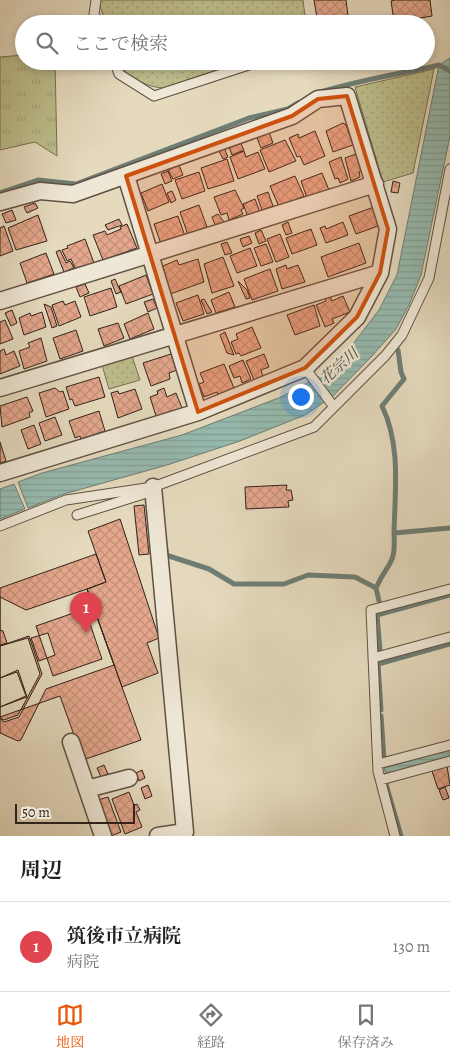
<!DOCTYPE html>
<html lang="ja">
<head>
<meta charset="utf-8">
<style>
  :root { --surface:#fff; --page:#f6f6f6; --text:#222; --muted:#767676; --line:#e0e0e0; --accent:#ea580c }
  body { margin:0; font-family:Alegreya,"Noto Serif JP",serif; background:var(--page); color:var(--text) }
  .scale { position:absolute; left:15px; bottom:12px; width:120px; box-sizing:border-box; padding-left:5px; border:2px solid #33231b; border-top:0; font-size:14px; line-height:18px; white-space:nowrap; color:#33231b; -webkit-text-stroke:4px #eee7d5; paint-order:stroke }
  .you { position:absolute; left:300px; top:396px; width:18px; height:18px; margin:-12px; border:4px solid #fff; border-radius:50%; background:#1a73e8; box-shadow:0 0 0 8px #1a73e833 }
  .badge { display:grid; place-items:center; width:32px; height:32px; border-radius:50%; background:var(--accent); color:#fff; font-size:16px; font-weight:700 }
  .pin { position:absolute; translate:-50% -41px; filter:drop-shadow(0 1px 2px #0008) }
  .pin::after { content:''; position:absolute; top:26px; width:18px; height:15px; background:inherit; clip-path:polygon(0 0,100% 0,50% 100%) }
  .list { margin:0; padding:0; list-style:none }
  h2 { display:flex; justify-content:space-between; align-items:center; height:65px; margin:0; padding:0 20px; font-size:21px }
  h2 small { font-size:16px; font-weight:400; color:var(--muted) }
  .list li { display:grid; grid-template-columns:32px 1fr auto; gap:15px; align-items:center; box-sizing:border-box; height:90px; padding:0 20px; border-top:1px solid var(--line) }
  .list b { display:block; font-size:19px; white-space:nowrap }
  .list p { margin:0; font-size:16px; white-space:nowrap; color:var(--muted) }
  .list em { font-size:16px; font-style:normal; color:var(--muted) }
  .icon { flex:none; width:28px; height:28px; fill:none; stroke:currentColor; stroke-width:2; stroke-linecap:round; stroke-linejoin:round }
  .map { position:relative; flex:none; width:450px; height:836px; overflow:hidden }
  .search { position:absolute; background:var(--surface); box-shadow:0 2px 8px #0003; left:15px; right:15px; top:15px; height:55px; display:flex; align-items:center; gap:12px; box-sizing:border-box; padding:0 18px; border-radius:28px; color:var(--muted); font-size:19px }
  .sheet { height:155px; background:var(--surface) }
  nav { display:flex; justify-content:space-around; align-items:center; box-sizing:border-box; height:70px; border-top:1px solid var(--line); background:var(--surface); font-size:14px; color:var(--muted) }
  nav a { display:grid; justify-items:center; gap:2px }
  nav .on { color:var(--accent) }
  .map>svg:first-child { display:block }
</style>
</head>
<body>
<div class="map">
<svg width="450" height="836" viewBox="0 0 450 836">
  <defs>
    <pattern id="grass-tufts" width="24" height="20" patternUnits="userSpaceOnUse" patternTransform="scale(1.25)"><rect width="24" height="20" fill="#bdbd8c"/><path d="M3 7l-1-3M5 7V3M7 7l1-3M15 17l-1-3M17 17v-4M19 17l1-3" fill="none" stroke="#a3a278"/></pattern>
    <pattern id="park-dots" width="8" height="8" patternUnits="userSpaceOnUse" patternTransform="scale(1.25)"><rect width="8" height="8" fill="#bdbd8c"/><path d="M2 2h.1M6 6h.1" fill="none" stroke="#a3a278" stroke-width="1.8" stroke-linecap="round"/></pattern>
    <pattern id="water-rules" width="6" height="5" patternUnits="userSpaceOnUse" patternTransform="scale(1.25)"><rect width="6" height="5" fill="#96bbb0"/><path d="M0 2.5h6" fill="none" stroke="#82a097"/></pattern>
    <pattern id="building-cross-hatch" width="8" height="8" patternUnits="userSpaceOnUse" patternTransform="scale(1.25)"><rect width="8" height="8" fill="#e4a78c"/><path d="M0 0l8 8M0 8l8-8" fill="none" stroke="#c48f78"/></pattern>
  </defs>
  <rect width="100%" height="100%" fill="#e5dabe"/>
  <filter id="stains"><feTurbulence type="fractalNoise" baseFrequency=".004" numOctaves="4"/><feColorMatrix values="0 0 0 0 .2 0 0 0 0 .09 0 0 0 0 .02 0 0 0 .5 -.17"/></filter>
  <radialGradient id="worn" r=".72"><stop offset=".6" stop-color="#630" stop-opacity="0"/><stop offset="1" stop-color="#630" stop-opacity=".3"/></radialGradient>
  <path fill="url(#grass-tufts)" stroke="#787054" d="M24 55V61H55L57 156 35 142 0 150V57Z"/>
  <path fill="url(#park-dots)" stroke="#787054" d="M98 0H303L306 24H106Z
    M119 61H243L163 88C147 87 124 77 119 61Z
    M434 69 413 173 383 182 355 87Z
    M132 356 140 380 109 389 102 365Z"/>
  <path fill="url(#water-rules)" stroke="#6e7e74" d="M450 58V136L421 275 409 305 396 329 371 357 333 396 305 415 240 441 167 465 64 494 28 508 18 482 42 473 182 435 281 397 318 377 349 349 379 310 397 275 439 65Z
    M14 484 25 509 0 519V489Z
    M450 749V757L386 774 384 768Z"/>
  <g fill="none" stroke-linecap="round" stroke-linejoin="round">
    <path stroke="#6e7e74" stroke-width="5" d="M321 92C359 80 400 74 439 65L450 71
      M0 193 38 180 76 184 249 118 288 109 298 103
      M398 350 401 372 404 379 382 406C401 445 395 490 394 533L450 528
      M166 550V555L209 569 234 584H284L308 575 355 577 376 588
      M379 601 376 588C388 561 396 567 394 533
      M380 650 377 615 450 595
      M381 710 378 664 450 644
      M381 716 384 759
      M385 781 401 836"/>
  </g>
  <path fill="url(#building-cross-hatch)" stroke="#33231b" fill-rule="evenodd" d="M314 0H346L349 24H318Z
    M395 0H430L432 16 415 19V24H400L399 21H394L391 1Z
    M343 123 346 125 353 145 333 152 326 131Z
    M315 131 325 156 304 165 300 156 297 157 289 138 298 134 299 138Z
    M269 132 273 143 261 148 257 138Z
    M285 140 296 161 269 172 260 150Z
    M240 142 244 150 232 155 229 147Z
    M224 148 228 157 223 159 219 151Z
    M244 151 246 157 258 152 265 169 238 179 230 157Z
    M356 154 363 171 359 172 360 177 351 181 345 158Z
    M341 157 348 179 340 183 338 178 335 179 329 162Z
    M227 159 234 181 208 189 201 168Z
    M179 165 183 175 173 179 168 170Z
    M168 171 172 181 165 184 161 174Z
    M199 172 205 191 182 199 175 180Z
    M322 173 329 190 307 198 301 181Z
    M295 176 304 196 279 207 270 186Z
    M393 181 400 183 398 193 391 192Z
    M162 184 169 202 148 211 141 193Z
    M235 190 244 208 241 210 243 214 229 220 227 213 221 215 214 197Z
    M172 191 176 200 171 203 167 193Z
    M268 192 273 206 262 210 257 196Z
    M255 199 260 212 248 217 243 204Z
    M35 203 38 208 27 213 24 207Z
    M199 205 207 227 188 235 180 212Z
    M374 207 381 225 356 234 349 216Z
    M12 210 16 220 6 223 2 214Z
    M218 214 225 223 216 227 212 217Z
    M38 215 47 241 16 250 8 228Z
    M178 216 185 236 161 244 154 224Z
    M119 219 122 225 108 230 105 225Z
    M288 222 292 233 286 235 282 225Z
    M343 222 348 235 326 243 320 228 325 226 326 229Z
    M127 224 137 248 103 260 93 235 105 231 107 235 121 229 120 227Z
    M4 226 13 251 0 256V228Z
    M311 229 317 245 292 254 286 238Z
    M261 230 266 241 259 244 255 233Z
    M280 234 289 257 276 262 267 239Z
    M249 236 252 243 243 247 240 239Z
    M85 239 94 263 76 270 71 259 67 261 62 250 68 248 67 246Z
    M227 242 232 253 225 255 221 244Z
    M359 243 366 263 328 277 321 257Z
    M266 244 273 262 261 266 254 248Z
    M250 248 257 266 237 273 230 256Z
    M60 250 66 263 70 261 74 268 64 272 56 252Z
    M46 253 54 274 27 283 20 263Z
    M223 257 234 286 212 293 204 264Z
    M198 259 204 282 170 294 163 266 177 260 179 265Z
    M286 265 287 269 298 265 305 282 282 289 276 269Z
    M270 269 278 291 252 300 244 279Z
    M146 275 153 294 126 304 119 286Z
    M115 279 121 292 116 294 111 281Z
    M238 281 247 290 250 298 246 299Z
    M85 284 89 293 80 297 76 287Z
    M111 288 117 307 90 316 84 297Z
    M229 292 235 307 216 313 211 300Z
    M198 295 204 314 183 321 176 303Z
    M330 296 332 301 343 296 350 312 332 319 334 323 325 327 316 305 326 301 325 298Z
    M153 299 157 308 148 312 144 302Z
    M204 299 212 312 207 314 201 300Z
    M63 301 65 305 75 301 81 317 59 326 52 305Z
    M44 304 51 307 57 326 52 328Z
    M314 305 320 326 295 335 287 315Z
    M12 310 17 323 11 326 5 313Z
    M42 312 46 327 24 335 19 318 30 313 31 316Z
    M148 313 154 329 130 339 124 324Z
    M5 320 13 339 0 344V322Z
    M118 323 124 338 104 346 98 329Z
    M252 327 261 348 241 356 239 353 236 354 231 342 238 339 236 334Z
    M76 330 83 351 60 359 53 338Z
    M225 332 234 355 227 353 220 335Z
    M41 338 47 361 24 369 19 351 30 347 28 343Z
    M4 349 6 355 14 351 20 366 0 374V351Z
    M171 354 177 370 169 373 170 379 151 386 143 363Z
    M264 354 269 367 261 370 263 377 254 380 246 361Z
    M243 360 251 379 242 383 240 376 234 378 229 366Z
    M224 364 234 388 218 395 217 392 204 397 199 384 204 382 200 373Z
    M99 377 105 397 75 406 72 399 70 400 66 387Z
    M55 388 60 392 63 391 69 409 46 417 39 393Z
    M164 388 167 397 176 393 182 408 156 416 150 397 158 394 157 391Z
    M135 389 142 409 118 418 111 393 118 391 119 394Z
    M27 397 33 411 29 413 30 417 2 427 0 406Z
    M99 411 105 431 81 439 80 436 75 438 69 421Z
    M55 417 62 435 45 441 39 423Z
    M34 425 41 444 28 449 21 430Z
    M0 442 6 461 0 463Z
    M287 485 286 490H291L293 500 288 501 289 507 246 509 245 487Z
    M144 505 149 554 139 555 134 506Z
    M120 519 159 638 147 643 158 673 122 687 87 589 106 582 88 531Z
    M96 554 106 582 87 589 141 740 83 760 60 696 0 717V588Z
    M87 589 114 665 46 689 21 740 18 741 0 733V645L7 643 3 631 0 630V597L26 610ZM48 633 55 655 39 661 31 638Z
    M85 609 102 659 53 676 36 626Z
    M29 636 42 674 19 717 4 722 0 718 4 720 18 715 40 674 28 638 0 646Z
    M18 670 27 697 0 707 26 696 17 672 0 678Z
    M104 765 108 774 101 777 97 768Z
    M447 766 450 785 438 789 432 771Z
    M142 770 145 778 139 781 136 773Z
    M148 785 152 796 145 799 141 788Z
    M445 787 449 798 443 800 439 790Z
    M129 792 134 805 137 804 140 810 136 812 142 827 125 834 112 799Z
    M108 797 121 832 111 836 98 800Z"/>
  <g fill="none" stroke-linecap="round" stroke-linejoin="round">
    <defs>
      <path id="service" d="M96 0 94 14 99 24
        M114 61 119 74 154 96 261 61
        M305 368 334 407
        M77 515 153 491
        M0 526 66 500 153 487 314 427 385 356 402 335 429 278 450 169
        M373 658 450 637
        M378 764 450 745
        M381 780 450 761
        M395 836 378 771 371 610 450 589"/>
      <path id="minor" d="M126 176 198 412
        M0 202 40 191 73 194 292 116 318 99 347 96 388 229 380 273 357 317 305 368 198 412 0 473
        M0 301 375 184
        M0 388 380 273
        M153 487 185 832 158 836
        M71 742 103 836
        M87 789 129 778"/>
    </defs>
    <use href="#service" stroke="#605144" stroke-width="11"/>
    <use href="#minor" stroke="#605144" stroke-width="19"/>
    <use href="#service" stroke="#eee7d5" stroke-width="9"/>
    <use href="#minor" stroke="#eee7d5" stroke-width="16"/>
  </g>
  <path fill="#cd510e" fill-opacity="0.2" stroke="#cd510e" stroke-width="4" stroke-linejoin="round" d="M347 96 388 229 380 273 357 317 305 368 198 412 126 176 292 116 318 99Z"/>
  <g text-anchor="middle" stroke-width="5" stroke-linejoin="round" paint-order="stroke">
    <g font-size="15" font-style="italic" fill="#4c4940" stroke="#eee7d5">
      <text transform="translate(339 366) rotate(-42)" y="5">花宗川</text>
    </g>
  </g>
  <rect width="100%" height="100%" filter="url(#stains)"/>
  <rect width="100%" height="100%" fill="url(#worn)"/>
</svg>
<div class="scale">50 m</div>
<div class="you"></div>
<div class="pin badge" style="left:86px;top:633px;background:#e0444e">1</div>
<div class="search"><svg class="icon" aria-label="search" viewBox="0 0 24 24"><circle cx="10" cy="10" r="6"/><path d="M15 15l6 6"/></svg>ここで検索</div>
</div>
<section class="sheet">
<h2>周辺<small></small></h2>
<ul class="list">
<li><span class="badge" style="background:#e0444e">1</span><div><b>筑後市立病院</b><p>病院</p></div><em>130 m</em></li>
</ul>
</section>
<nav>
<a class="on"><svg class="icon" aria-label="map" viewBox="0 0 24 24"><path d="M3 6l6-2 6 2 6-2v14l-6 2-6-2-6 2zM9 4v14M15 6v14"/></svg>地図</a>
<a><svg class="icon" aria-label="directions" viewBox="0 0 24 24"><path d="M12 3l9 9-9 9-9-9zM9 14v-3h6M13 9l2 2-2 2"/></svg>経路</a>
<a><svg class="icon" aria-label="saved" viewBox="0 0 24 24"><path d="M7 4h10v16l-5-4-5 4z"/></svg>保存済み</a>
</nav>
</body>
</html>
